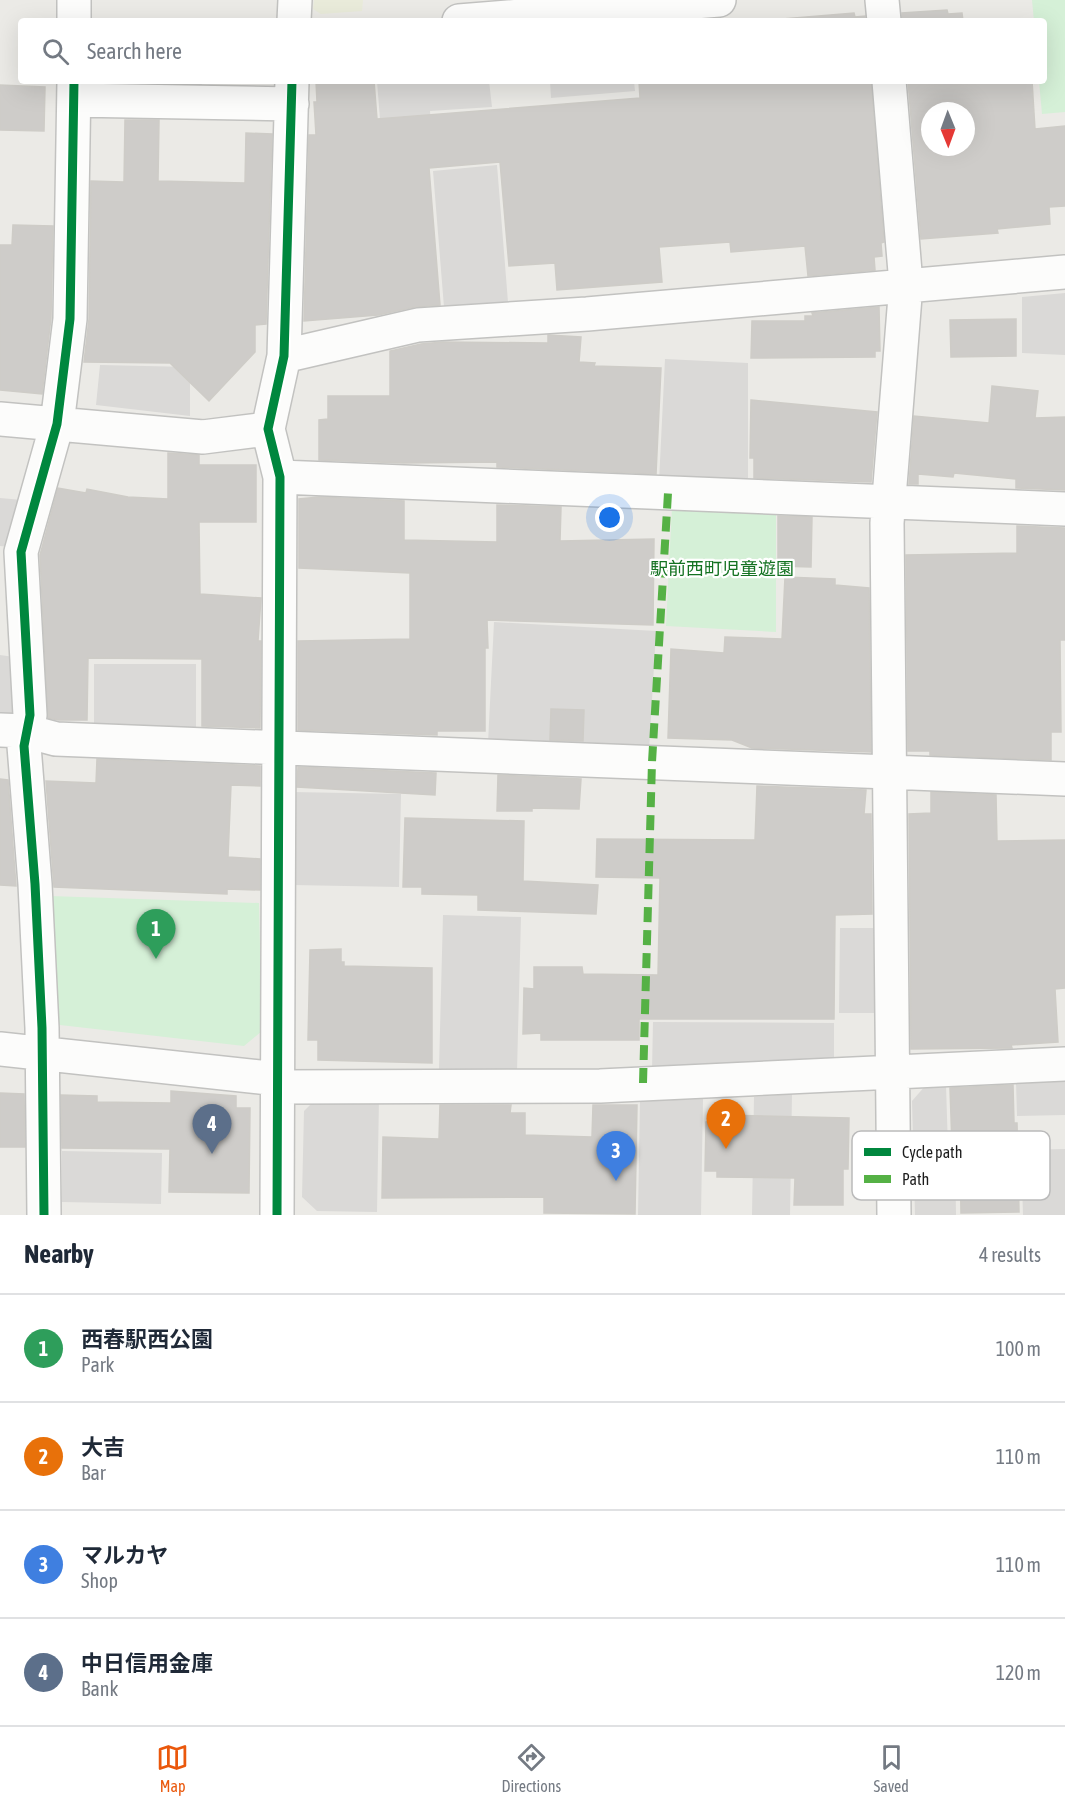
<!DOCTYPE html>
<html lang="en">
<head>
<meta charset="utf-8">
<style>
  :root { --surface:#fff; --page:#f6f6f7; --text:#1f2937; --muted:#747a83; --line:#e0e1e3; --accent:#ea580c }
  body { margin:0; font-family:"Asap Condensed","Noto Sans JP",sans-serif; background:var(--page); color:var(--text) }
  .compass { position:absolute; left:921px; top:102px; width:54px; height:54px; border-radius:50%; background:var(--surface); box-shadow:0 6px 24px #0002; rotate:179deg }
  .you { position:absolute; left:610px; top:518px; width:21px; height:21px; margin:-15px; border:4px solid #fff; border-radius:50%; background:#1a73e8; box-shadow:0 0 0 9px #1a73e833 }
  .badge { display:grid; place-items:center; width:39px; height:39px; border-radius:50%; background:var(--accent); color:#fff; font-size:20px; font-weight:700 }
  .pin { position:absolute; translate:-50% -50px; filter:drop-shadow(0 2px 3px #0008) }
  .pin::after { content:''; position:absolute; top:32px; width:21px; height:18px; background:inherit; clip-path:polygon(0 0,100% 0,50% 100%) }
  .list { margin:0; padding:0; list-style:none }
  h2 { display:flex; justify-content:space-between; align-items:center; height:78px; margin:0; padding:0 24px; font-size:26px }
  h2 small { font-size:20px; font-weight:400; color:var(--muted) }
  .list li { display:grid; grid-template-columns:39px 1fr auto; gap:18px; align-items:center; box-sizing:border-box; height:108px; padding:0 24px; border-top:2px solid var(--line) }
  .list b { display:block; font-size:22px; white-space:nowrap }
  .list p { margin:0; font-size:20px; white-space:nowrap; color:var(--muted) }
  .list em { font-size:20px; font-style:normal; color:var(--muted) }
  .icon { flex:none; width:33px; height:33px; fill:none; stroke:currentColor; stroke-width:2; stroke-linecap:round; stroke-linejoin:round }
  .map { position:relative; flex:none; width:1065px; height:1215px; overflow:hidden }
  .search { position:absolute; background:var(--surface); box-shadow:0 6px 24px #0002; left:18px; right:18px; top:18px; height:66px; display:flex; align-items:center; gap:15px; box-sizing:border-box; padding:0 21px; border-radius:6px; color:var(--muted); font-size:22px }
  .sheet { height:510px; background:var(--surface) }
  nav { display:flex; justify-content:space-around; align-items:center; box-sizing:border-box; height:84px; border-top:2px solid var(--line); background:var(--surface); font-size:16px; color:var(--muted) }
  nav a { display:grid; justify-items:center; gap:3px }
  nav .on { color:var(--accent) }
  .map>svg:first-child { display:block }
</style>
</head>
<body>
<div class="map">
<svg width="1065" height="1215" viewBox="0 0 1065 1215">
  <rect width="100%" height="100%" fill="#ebeae6"/>
  <path fill="#dad9d7" d="M377 81H489L492 107 430 111 434 167 384 171Z
    M550 81H634L635 91 551 98Z
    M497 165 508 302 444 307 433 171Z
    M1065 293V355L1022 353V297Z
    M665 359 748 363V486L659 482Z
    M100 365 190 367V416L96 405Z
    M0 498 22 500 10 547 0 546Z
    M494 622 656 631 649 752 488 743Z
    M0 655 14 657 19 718 0 716Z
    M94 664H196V729H94Z
    M292 792 401 794 399 887 293 885Z
    M443 915 521 917 517 1071 439 1069Z
    M840 928H879L878 1013H839Z
    M653 1022 834 1023V1062L652 1070Z
    M1065 1080V1115L1017 1116 1016 1081Z
    M926 1085H946L948 1149 955 1150 956 1215H915L912 1101Z
    M792 1094 790 1215H752L754 1097Z
    M318 1097 379 1098 377 1212 317 1211 302 1197 304 1111Z
    M703 1099 701 1215H638L640 1101Z
    M1065 1149V1215H1023L1021 1150Z
    M62 1151 162 1153 161 1204 62 1202Z"/>
  <path fill="#e9ebda" d="M314 0H363L362 11 321 14 313 9Z"/>
  <path fill="#d5f0d7" d="M1032 0H1065V112L1042 114 1039 81H1044V21H1034Z
    M672 507 776 512V632L666 626Z
    M50 896 259 903 262 1031 244 1046 60 1025 52 1016Z"/>
  <path fill="#ceccc9" stroke="#ceccc7" stroke-width="1.5" fill-rule="evenodd" d="M947 10 948 14 962 13 963 21H902V13Z
    M854 13 855 17 865 16V21L770 20Z
    M107 81H201V84L107 82Z
    M316 81H374L377 119 640 98 639 81H871L884 242 881 243 882 256 874 257 875 270 808 276 805 246 731 252 730 242 659 247 662 282 557 290 555 263 509 266 500 162 429 168 440 305 414 307 378 315 304 321 309 135H316L314 102H317Z
    M908 81H1032L1035 129 1065 126V206L1049 207 1050 224 997 229 998 233 921 239ZM930 111H966V147H930Z
    M0 85 45 87 44 131 0 130Z
    M125 120H159L158 181 245 183 246 133 272 134 266 324 255 325V352L209 401 170 363 84 362 89 319 91 181 124 182Z
    M13 225 53 226 51 318 42 394 0 390V245H12Z
    M879 307 880 351H875V357L751 358 752 321H805V316H813L812 313Z
    M1016 319V356L951 357 950 320Z
    M548 335 581 337 579 362 595 363 594 366 661 368 656 474 497 467V462L404 463 319 460V420L328 419V396H390V351L421 344 443 342 548 343Z
    M992 386 1038 391 1035 418 1065 417V490L1016 488V479L954 473 953 477 918 474V484H909L914 416 989 423Z
    M751 400 877 412 871 482 754 478V458H750Z
    M168 453 199 455V465H256V522H199L200 594 261 598 258 641H261L260 728 202 726V659L88 658 87 720H59L48 718 40 555 58 488 86 493 87 489 128 497 168 499Z
    M319 497 404 501V540L497 542V505L561 507 560 541 654 539 653 625 487 620 488 648H485V731H437V735L298 730V641L410 639V573L299 568V499Z
    M778 516 812 517 811 567 778 566Z
    M1017 526 1065 528V640H1060L1061 732H1051V760L930 755V751H908L906 555 1017 553Z
    M785 577 835 579V585L869 588 871 752 752 748 732 740 668 738 671 649 724 653 725 637 782 639Z
    M551 709 584 710 583 741 550 740Z
    M97 759 260 766V786L231 785 228 857 260 859V890L227 889V894L54 887 46 781 96 783Z
    M298 767 436 773 435 795 297 787Z
    M498 775 581 779 579 809 532 808V811H497Z
    M0 779 8 780 16 886 0 885Z
    M757 786 866 790 864 814H871L872 914 835 915 834 1019H639V1040H541V1033L523 1034 524 988 534 989V967H582L583 974 658 975 660 878 596 877 597 839 755 840Z
    M931 792 996 795 997 841 1065 840V988L1055 989 1058 1042 1011 1045 1012 1048 911 1049 909 814 931 813Z
    M405 818 524 821 523 881 598 885 596 914 478 910V895L422 894V887H403Z
    M341 949V962H344V966L432 968V1063L318 1060V1040H308L310 950Z
    M1013 1085 1014 1123H1017L1019 1212 961 1213 960 1146H952L950 1088Z
    M171 1091 236 1096V1108H250L249 1193 169 1192 170 1149 62 1148 61 1095 97 1096V1102L171 1103Z
    M0 1093 24 1094 25 1147H0Z
    M440 1105H511L510 1113H525V1135L592 1137 593 1105H637L635 1214 544 1213V1197L382 1198 383 1137 439 1139Z
    M718 1115 849 1118 848 1169H843V1205H794L795 1178 717 1177V1171H705L706 1122H717Z"/>
  <g fill="none" stroke-linecap="round" stroke-linejoin="round">
    <defs>
      <path id="minor" d="M882 0 884 21
        M74 21V0
        M294 21 295 0
        M459 21 719 0
        M889 81 906 284 887 523 894 1215
        M74 100 292 104
        M284 356 418 325 587 314 1065 272
        M0 419 203 437 268 429
        M280 477 1065 509
        M0 730 26 731 56 739 1065 779
        M0 1049 278 1079
        M278 1087 600 1086 1065 1064
        M44 1215 42 1028 35 884 24 746 30 715 21 552 57 424 70 319 74 81
        M277 1215 280 477 268 429 284 356 292 81"/>
    </defs>
    <use href="#minor" stroke="#c2c2c0" stroke-width="36"/>
    <use href="#minor" stroke="#fcfcfb" stroke-width="33"/>
    <path stroke="#55b145" stroke-width="8" stroke-dasharray="15 8" stroke-linecap="butt" d="M643 1083 652 762 668 493"/>
    <defs>
      <path id="cycleway" d="M44 1215 42 1028 35 884 24 746 30 715 21 552 57 424 70 319 74 81
        M277 1215 280 477 268 429 284 356 292 81"/>
    </defs>
    <use href="#cycleway" stroke="#fff" stroke-width="13"/>
    <use href="#cycleway" stroke="#00873e" stroke-width="9"/>
  </g>
  <g text-anchor="middle" stroke-width="4.5" stroke-linejoin="round" paint-order="stroke">
    <g font-size="18" fill="#147222" stroke="#fff">
      <text x="722" y="575">駅前西町児童遊園</text>
    </g>
  </g>
  <rect x="852" y="1131" width="198" height="69" rx="9" fill="#fff" stroke="#bbb" stroke-width="1.5"/>
  <rect x="864" y="1148" width="27" height="8" fill="#00873e"/>
  <rect x="864" y="1175" width="27" height="8" fill="#55b145"/>
  <g font-size="16" fill="#1d1d1d">
    <text x="902" y="1158">Cycle path</text>
    <text x="902" y="1185">Path</text>
  </g>
</svg>
<svg class="compass" viewBox="-18 -18 36 36"><path d="M0-13l5 13h-10z" fill="#e53935"/><path d="M0 13l5-13h-10z" fill="#747a83"/></svg>
<div class="you"></div>
<div class="pin badge" style="left:156px;top:959px;background:#2e9e5b">1</div>
<div class="pin badge" style="left:726px;top:1149px;background:#e8710a">2</div>
<div class="pin badge" style="left:616px;top:1181px;background:#3f7fe0">3</div>
<div class="pin badge" style="left:212px;top:1154px;background:#5c6f8a">4</div>
<div class="search"><svg class="icon" aria-label="search" viewBox="0 0 24 24"><circle cx="10" cy="10" r="6"/><path d="M15 15l6 6"/></svg>Search here</div>
</div>
<section class="sheet">
<h2>Nearby<small>4 results</small></h2>
<ul class="list">
<li><span class="badge" style="background:#2e9e5b">1</span><div><b>西春駅西公園</b><p>Park</p></div><em>100 m</em></li>
<li><span class="badge" style="background:#e8710a">2</span><div><b>大吉</b><p>Bar</p></div><em>110 m</em></li>
<li><span class="badge" style="background:#3f7fe0">3</span><div><b>マルカヤ</b><p>Shop</p></div><em>110 m</em></li>
<li><span class="badge" style="background:#5c6f8a">4</span><div><b>中日信用金庫</b><p>Bank</p></div><em>120 m</em></li>
</ul>
</section>
<nav>
<a class="on"><svg class="icon" aria-label="map" viewBox="0 0 24 24"><path d="M3 6l6-2 6 2 6-2v14l-6 2-6-2-6 2zM9 4v14M15 6v14"/></svg>Map</a>
<a><svg class="icon" aria-label="directions" viewBox="0 0 24 24"><path d="M12 3l9 9-9 9-9-9zM9 14v-3h6M13 9l2 2-2 2"/></svg>Directions</a>
<a><svg class="icon" aria-label="saved" viewBox="0 0 24 24"><path d="M7 4h10v16l-5-4-5 4z"/></svg>Saved</a>
</nav>
</body>
</html>
